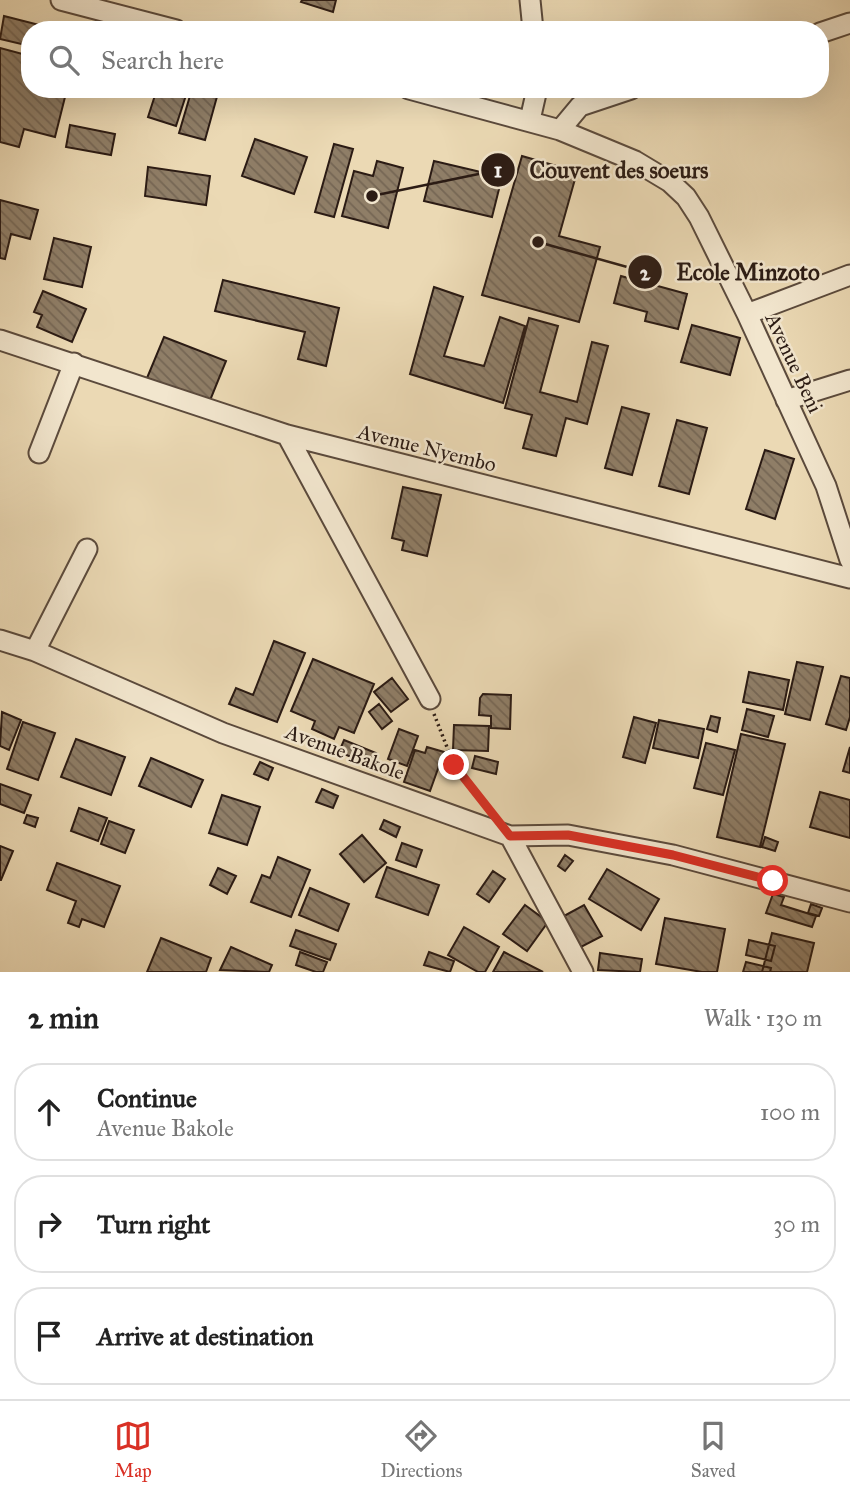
<!DOCTYPE html>
<html lang="en">
<head>
<meta charset="utf-8">
<style>
  :root { --surface:#fff; --page:#f2f2f2; --text:#222; --muted:#767676; --line:#e0e0e0; --accent:#d93025 }
  body { margin:0; font-family:"IM FELL Great Primer",serif; background:var(--page); color:var(--text) }
  .stop { position:absolute; width:21px; height:21px; margin:-16px; border:5px solid #d93025; border-radius:50%; background:#fff }
  .stop.end { background:#d93025; border-color:#fff; box-shadow:0 2px 7px #0008 }
  .list { margin:0; padding:0; list-style:none }
  h2 { display:flex; justify-content:space-between; align-items:center; height:91px; margin:0; padding:0 28px; font-size:30px }
  h2 small { font-size:23px; font-weight:400; color:var(--muted) }
  .list li { display:grid; grid-template-columns:46px 1fr auto; gap:21px; align-items:center; box-sizing:border-box; height:98px; margin:0 14px 14px; padding:0 14px; border:2px solid var(--line); border-radius:28px }
  .list b { display:block; font-size:26px; white-space:nowrap }
  .list p { margin:0; font-size:23px; white-space:nowrap; color:var(--muted) }
  .list em { font-size:23px; font-style:normal; color:var(--muted) }
  .icon { flex:none; width:38px; height:38px; fill:none; stroke:currentColor; stroke-width:2; stroke-linecap:round; stroke-linejoin:round }
  .map { position:relative; flex:none; width:850px; height:972px; overflow:hidden }
  .search { position:absolute; background:var(--surface); box-shadow:0 7px 28px #0002; left:21px; right:21px; top:21px; height:77px; display:flex; align-items:center; gap:18px; box-sizing:border-box; padding:0 24px; border-radius:28px; color:var(--muted); font-size:26px }
  .sheet { height:427px; background:var(--surface) }
  nav { display:flex; justify-content:space-around; align-items:center; box-sizing:border-box; height:98px; border-top:2px solid var(--line); background:var(--surface); font-size:19px; color:var(--muted) }
  nav a { display:grid; justify-items:center; gap:4px }
  nav .on { color:var(--accent) }
  .map>svg:first-child { display:block }
</style>
</head>
<body>
<div class="map">
<svg width="850" height="972" viewBox="0 0 850 972">
  <defs>
    <pattern id="building-back-hatch" width="6" height="6" patternUnits="userSpaceOnUse" patternTransform="scale(1.75)"><rect width="6" height="6" fill="#8f7e67"/><path d="M-1 5l2 2M0 0l6 6M5-1l2 2" fill="none" stroke="#756654"/></pattern>
  </defs>
  <rect width="100%" height="100%" fill="#ebd9b4"/>
  <filter id="stains"><feTurbulence type="fractalNoise" baseFrequency=".00286" numOctaves="4"/><feColorMatrix values="0 0 0 0 .2 0 0 0 0 .09 0 0 0 0 .02 0 0 0 .5 -.17"/></filter>
  <radialGradient id="worn" r=".72"><stop offset=".6" stop-color="#630" stop-opacity="0"/><stop offset="1" stop-color="#630" stop-opacity=".3"/></radialGradient>
  <path fill="url(#building-back-hatch)" stroke="#2b1b14" stroke-width="2" d="M302 0H336L333 12 301 2Z
    M4 16 55 29 54 30H30V46L0 39Z
    M0 48 30 56V89H67L55 137 24 129 19 147 0 142Z
    M157 89H188L176 126 148 117Z
    M192 89H205L218 93 205 140 179 133Z
    M70 125 115 134 111 155 66 147Z
    M255 139 307 157 294 194 242 176Z
    M334 144 353 149 334 217 315 212Z
    M522 156 577 172 559 236 600 247 579 322 482 295Z
    M377 161 403 168 388 228 342 216 354 171 373 176Z
    M434 161 502 177 492 217 424 201Z
    M148 167 210 176 206 205 145 196Z
    M0 200 38 210 30 239 11 234 5 259 0 258Z
    M54 238 91 247 82 287 44 279Z
    M621 276 687 294 678 329 645 321 647 312 614 303Z
    M223 280 339 308 326 366 298 359 305 332 215 311Z
    M434 287 463 297 444 356 484 366 500 317 525 326 503 403 410 374Z
    M43 291 86 309 72 342 37 327 42 315 34 312Z
    M529 318 558 326 540 392 577 402 592 342 608 346 587 424 566 418 556 456 523 448 532 415 505 408Z
    M692 325 740 338 730 375 681 362Z
    M164 337 226 361 209 403 147 378Z
    M622 407 649 414 632 475 605 468Z
    M677 420 707 428 689 494 659 486Z
    M765 450 794 459 775 519 746 509Z
    M403 487 441 495 427 556 402 550 404 541 392 538Z
    M274 641 305 653 277 722 229 704 236 688 253 695Z
    M313 659 374 684 354 733 339 727 334 739 312 729 315 721 291 711Z
    M797 662 823 667 810 720 785 714Z
    M749 672 789 680 783 710 743 702Z
    M841 676 850 678V717L846 730 826 724Z
    M392 678 408 699 391 712 374 692Z
    M483 694 511 695 510 729 491 728V716L479 715 480 698Z
    M379 704 392 721 382 729 369 712Z
    M747 709 774 716 768 737 742 730Z
    M2 712 21 720 9 750 0 746Z
    M711 716 720 718 717 732 707 729Z
    M634 717 656 723 645 763 623 757Z
    M659 720 704 729 698 758 653 748Z
    M23 722 55 733 38 780 7 769Z
    M454 725 489 726 488 751 453 750Z
    M399 729 418 736 407 766 388 759Z
    M741 734 785 744 760 847 717 837Z
    M76 739 125 757 111 795 61 777Z
    M344 740 376 753 371 765 339 752Z
    M706 743 735 750 723 795 694 788Z
    M427 747 444 752 430 791 404 782 415 750 425 753Z
    M850 747V773L843 771Z
    M475 756 498 762 496 774 472 768Z
    M151 758 203 780 191 807 139 786Z
    M260 762 273 768 268 780 254 774Z
    M0 784 31 795 24 813 0 804Z
    M322 789 338 796 333 808 316 802Z
    M820 792 850 800V838L810 827Z
    M222 795 260 807 247 845 209 833Z
    M79 808 107 818 98 841 71 831Z
    M27 815 38 818 35 827 24 823Z
    M384 820 400 827 396 837 380 829Z
    M109 821 134 830 125 853 101 844Z
    M362 835 386 863 364 882 340 854Z
    M765 837 778 842 775 851 762 847Z
    M402 843 422 850 416 867 396 860Z
    M0 846 13 851 1 880H0Z
    M565 855 573 861 565 871 558 866Z
    M278 857 310 870 291 917 251 902 262 875 270 878Z
    M57 863 120 886 104 927 82 919 79 927 68 923 76 901 47 890Z
    M387 867 439 885 428 915 376 897Z
    M218 868 236 876 227 894 210 885Z
    M607 869 659 899 641 930 589 899Z
    M493 871 505 879 489 902 477 894Z
    M310 888 349 904 338 931 299 915Z
    M773 894 784 897 781 905 816 916 812 927 766 913Z
    M811 904 822 908 819 916 808 913Z
    M525 905 548 922 527 951 503 934Z
    M584 905 602 936 581 947 564 916Z
    M665 918 725 929 717 972H702L656 964Z
    M464 927 499 947 485 972H478L448 955Z
    M296 930 336 944 330 960 290 946Z
    M772 933 814 943 807 972H762Z
    M161 938 211 958 206 972H147Z
    M749 940 775 946 771 961 746 955Z
    M231 947 272 965 269 972 220 970Z
    M300 952 327 962 323 972H316L296 965Z
    M429 952 454 961 450 972 424 965Z
    M504 952 543 972H493Z
    M600 953 642 959 640 972 598 970Z
    M746 962 771 968 770 972H743Z"/>
  <g fill="none" stroke-linecap="round" stroke-linejoin="round">
    <defs>
      <path id="minor" d="M61 0 176 30
        M530 0 533 30
        M820 33 850 23
        M409 89 560 130 635 161 670 182 686 197 699 217 747 314 826 486 850 560
        M530 120 537 89
        M560 130 580 106 631 89
        M747 314 850 275
        M0 340 287 435 850 578
        M786 400 850 380
        M287 435 430 699
        M39 453 74 363
        M0 640 35 651 223 733 510 836 568 835 673 855 850 902
        M35 651 87 549
        M510 836 583 972"/>
    </defs>
    <use href="#minor" stroke="#5b4a3c" stroke-width="23"/>
    <path stroke="#2b1b14" stroke-width="3.5" stroke-dasharray="2 3.5" stroke-linecap="butt" d="M434 714 454 765 489 809"/>
    <use href="#minor" stroke="#f2e6ce" stroke-width="19"/>
  </g>
  <g fill="none" stroke-linecap="round" stroke-linejoin="round">
    <path stroke="#d93025" stroke-width="9" d="M454 765 510 836 568 835 673 855 773 881"/>
  </g>
  <g text-anchor="middle" stroke-width="5" stroke-linejoin="round" paint-order="stroke">
    <g font-size="21" fill="#2b1b14" stroke="#f2e6ce">
      <text transform="translate(794 363) rotate(65)" y="7">Avenue Beni</text>
      <text transform="translate(427 448) rotate(14)" y="7">Avenue Nyembo</text>
      <text transform="translate(345 752) rotate(20)" y="7">Avenue Bakole</text>
    </g>
  </g>
  <path fill="none" stroke="#2b1b14" stroke-width="2.5" d="M372 196L498 170M538 242L645 272"/>
  <g fill="#2b1b14" stroke="#f2e6ce" stroke-width="2.5">
    <circle cx="372" cy="196" r="7"/>
    <circle cx="538" cy="242" r="7"/>
    <circle cx="498" cy="170" r="18"/>
    <circle cx="645" cy="272" r="18"/>
  </g>
  <g font-size="21" text-anchor="middle" font-weight="bold" fill="#fff">
    <text x="498" y="177">1</text>
    <text x="645" y="280">2</text>
  </g>
  <g font-size="23" text-anchor="middle" font-weight="bold" fill="#2b1b14" stroke="#f2e6ce" stroke-width="5" stroke-linejoin="round" paint-order="stroke">
    <text x="619" y="178">Couvent des soeurs</text>
    <text x="748" y="280">Ecole Minzoto</text>
  </g>
  <rect width="100%" height="100%" filter="url(#stains)"/>
  <rect width="100%" height="100%" fill="url(#worn)"/>
</svg>
<div class="stop" style="left:773px;top:881px"></div>
<div class="stop end" style="left:454px;top:765px"></div>
<div class="search"><svg class="icon" aria-label="search" viewBox="0 0 24 24"><circle cx="10" cy="10" r="6"/><path d="M15 15l6 6"/></svg>Search here</div>
</div>
<section class="sheet">
<h2>2 min<small>Walk · 130 m</small></h2>
<ul class="list">
<li><svg class="icon" aria-label="ahead" viewBox="0 0 24 24"><path d="M12 20V5M6 11l6-6 6 6"/></svg><div><b>Continue</b><p>Avenue Bakole</p></div><em>100 m</em></li>
<li><svg class="icon" aria-label="right" viewBox="0 0 24 24"><path d="M7 20v-9h11M14 6l5 5-5 5"/></svg><div><b>Turn right</b></div><em>30 m</em></li>
<li><svg class="icon" aria-label="arrive" viewBox="0 0 24 24"><path d="M6 21V4h12l-3 4 3 4H6"/></svg><div><b>Arrive at destination</b></div></li>
</ul>
</section>
<nav>
<a class="on"><svg class="icon" aria-label="map" viewBox="0 0 24 24"><path d="M3 6l6-2 6 2 6-2v14l-6 2-6-2-6 2zM9 4v14M15 6v14"/></svg>Map</a>
<a><svg class="icon" aria-label="directions" viewBox="0 0 24 24"><path d="M12 3l9 9-9 9-9-9zM9 14v-3h6M13 9l2 2-2 2"/></svg>Directions</a>
<a><svg class="icon" aria-label="saved" viewBox="0 0 24 24"><path d="M7 4h10v16l-5-4-5 4z"/></svg>Saved</a>
</nav>
</body>
</html>
